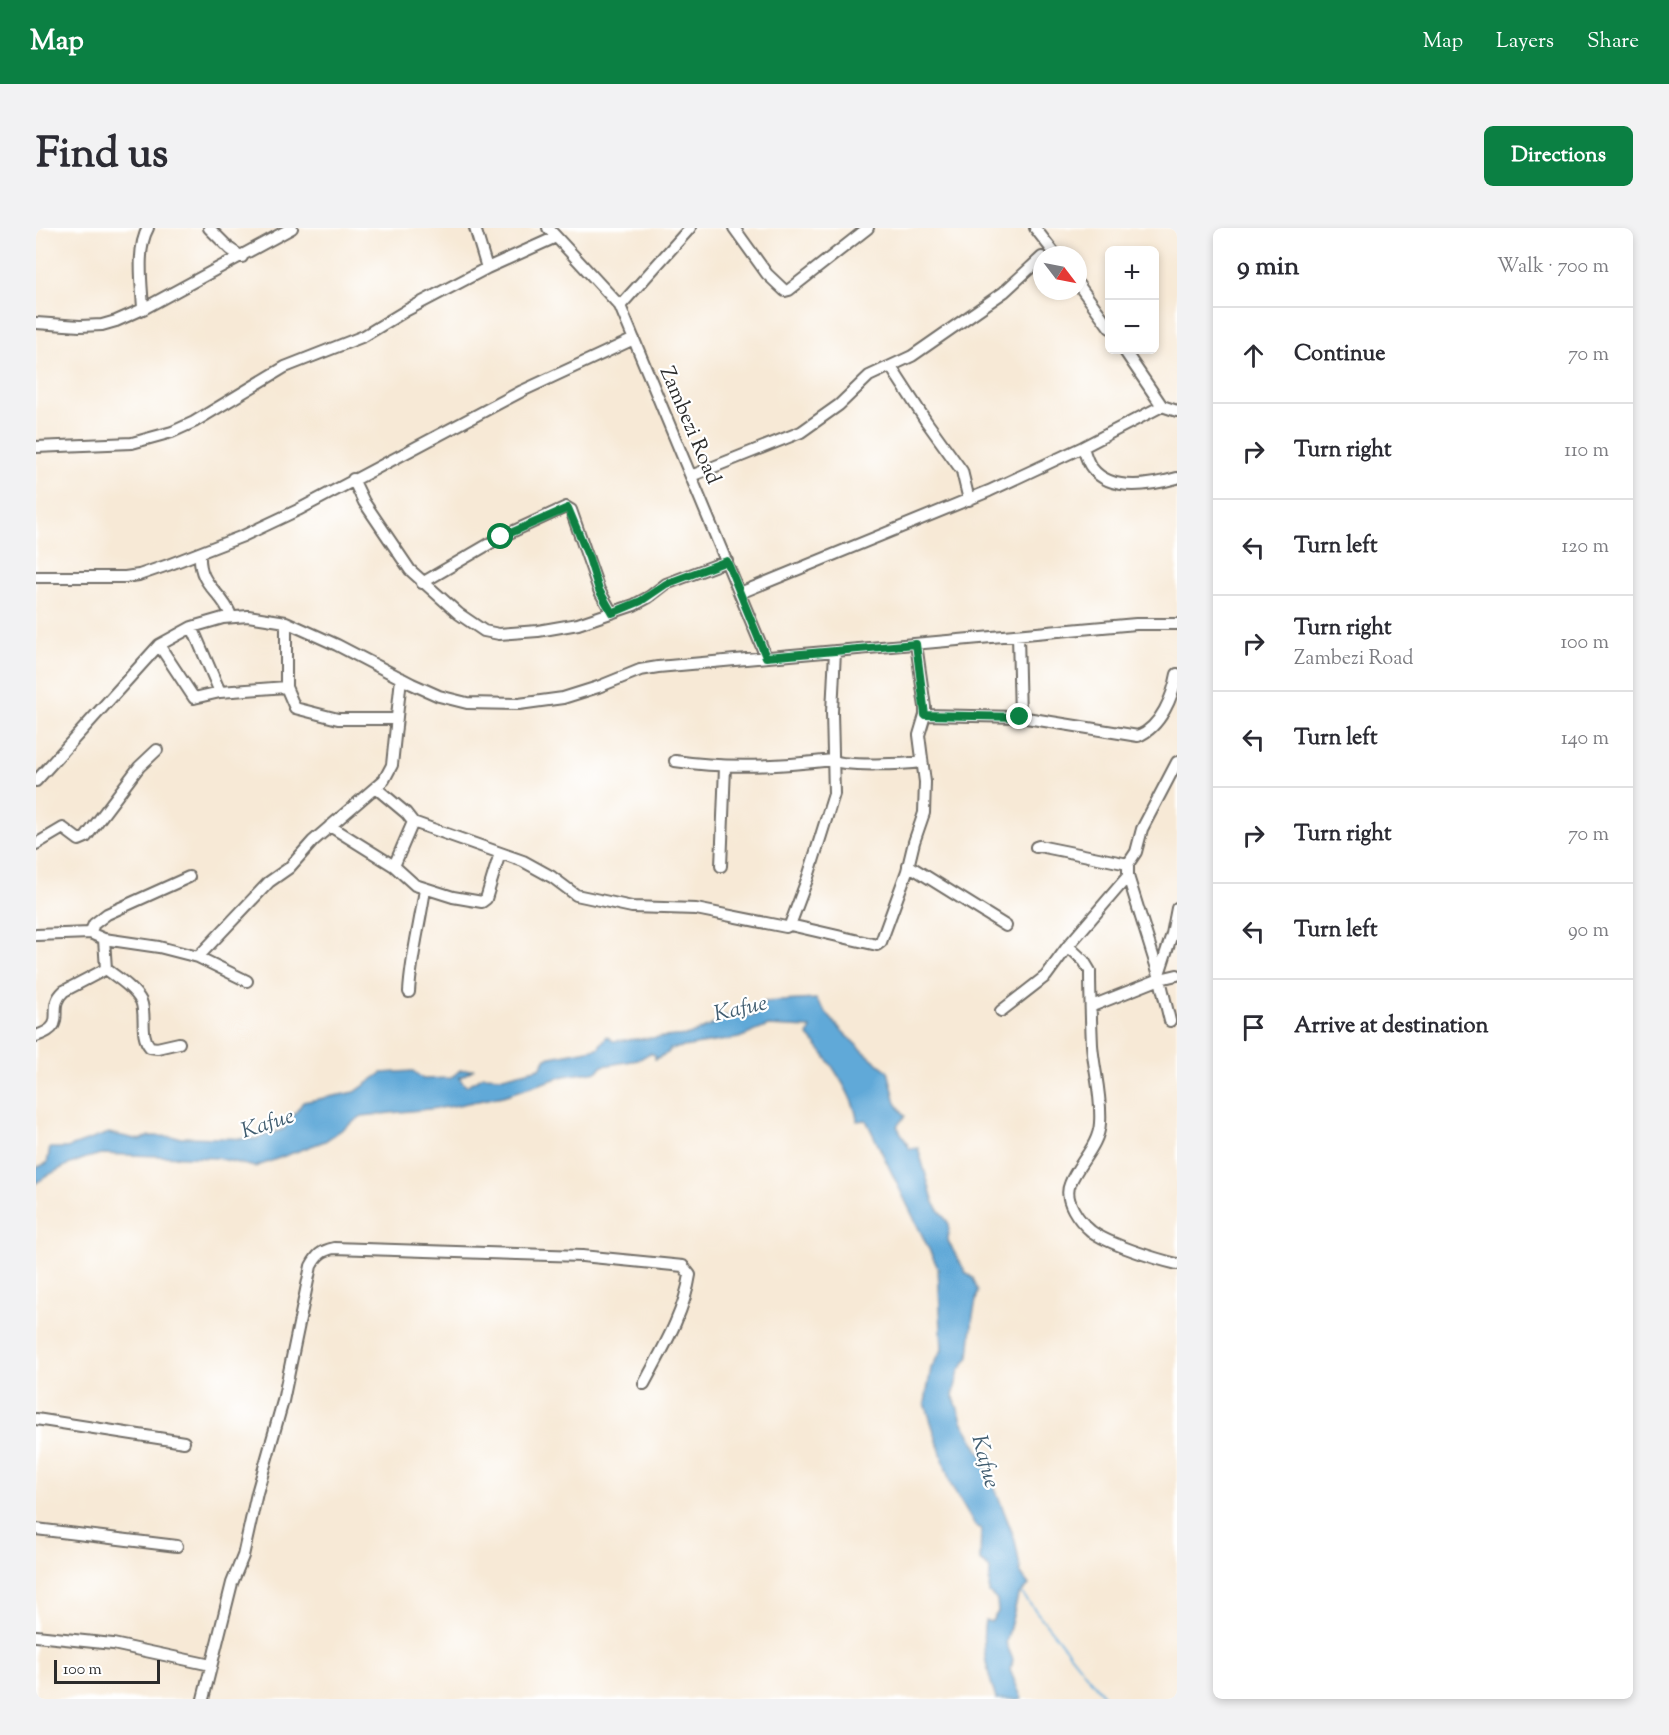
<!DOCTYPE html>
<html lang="en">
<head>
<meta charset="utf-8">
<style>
  :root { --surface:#fff; --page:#f2f2f3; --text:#2b2b33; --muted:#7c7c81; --line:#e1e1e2; --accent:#0b8043 }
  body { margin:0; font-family:"Sorts Mill Goudy",serif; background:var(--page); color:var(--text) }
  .controls { position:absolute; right:18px; top:18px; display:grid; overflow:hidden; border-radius:9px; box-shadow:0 3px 9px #0003 }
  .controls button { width:54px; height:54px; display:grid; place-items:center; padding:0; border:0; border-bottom:2px solid var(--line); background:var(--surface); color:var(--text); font:30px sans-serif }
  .compass { position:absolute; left:997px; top:18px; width:54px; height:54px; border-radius:50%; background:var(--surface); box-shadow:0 3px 9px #0003; rotate:122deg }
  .scale { position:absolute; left:18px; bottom:15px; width:106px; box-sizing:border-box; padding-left:6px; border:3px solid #2b2b2b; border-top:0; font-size:16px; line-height:21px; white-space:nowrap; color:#2b2b2b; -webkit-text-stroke:4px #fff; paint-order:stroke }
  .stop { position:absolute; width:18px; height:18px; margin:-14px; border:4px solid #0b8043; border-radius:50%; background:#fff }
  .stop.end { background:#0b8043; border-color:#fff; box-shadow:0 2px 6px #0008 }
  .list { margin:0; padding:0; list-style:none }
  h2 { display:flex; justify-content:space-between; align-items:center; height:78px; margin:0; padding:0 24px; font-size:26px }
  h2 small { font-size:20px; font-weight:400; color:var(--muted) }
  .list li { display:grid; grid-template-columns:39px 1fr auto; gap:18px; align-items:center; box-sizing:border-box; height:96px; padding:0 24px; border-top:2px solid var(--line) }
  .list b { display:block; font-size:22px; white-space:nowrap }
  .list p { margin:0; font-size:20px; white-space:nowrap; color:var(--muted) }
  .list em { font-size:20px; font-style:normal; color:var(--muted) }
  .icon { flex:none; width:33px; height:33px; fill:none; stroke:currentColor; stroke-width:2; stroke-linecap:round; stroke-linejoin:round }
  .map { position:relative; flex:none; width:1141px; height:1471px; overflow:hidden; border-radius:9px }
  header { display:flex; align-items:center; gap:36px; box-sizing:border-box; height:84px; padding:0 30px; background:var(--accent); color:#fff }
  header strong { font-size:28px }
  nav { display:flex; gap:33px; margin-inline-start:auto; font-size:21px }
  .intro { display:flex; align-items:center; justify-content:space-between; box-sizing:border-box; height:144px; padding:0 36px }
  h1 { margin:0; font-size:42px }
  .button { padding:15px 27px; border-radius:9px; background:var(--accent); color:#fff; font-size:21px; font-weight:700 }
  main { display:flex; gap:36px; padding:0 36px }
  aside { flex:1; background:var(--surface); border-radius:9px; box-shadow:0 3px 9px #0003 }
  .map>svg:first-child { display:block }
</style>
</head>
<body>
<header>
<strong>Map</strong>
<nav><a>Map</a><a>Layers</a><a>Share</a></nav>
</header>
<div class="intro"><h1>Find us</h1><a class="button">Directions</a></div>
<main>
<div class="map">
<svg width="1141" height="1471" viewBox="0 0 1141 1471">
  <rect width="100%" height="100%" fill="#fff"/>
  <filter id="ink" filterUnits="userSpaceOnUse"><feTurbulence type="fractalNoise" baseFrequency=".0167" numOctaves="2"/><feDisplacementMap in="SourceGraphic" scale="12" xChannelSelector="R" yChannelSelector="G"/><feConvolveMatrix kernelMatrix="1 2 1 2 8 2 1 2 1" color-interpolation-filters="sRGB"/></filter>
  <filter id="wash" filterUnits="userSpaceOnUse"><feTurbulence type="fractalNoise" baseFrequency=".008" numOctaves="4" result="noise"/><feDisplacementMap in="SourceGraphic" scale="24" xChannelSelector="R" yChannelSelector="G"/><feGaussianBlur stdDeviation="1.35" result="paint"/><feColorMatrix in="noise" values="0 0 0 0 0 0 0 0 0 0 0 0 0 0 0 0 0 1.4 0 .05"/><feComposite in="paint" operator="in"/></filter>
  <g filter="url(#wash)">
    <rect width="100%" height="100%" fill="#f7e9d6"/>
    <path fill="#61a9d8" stroke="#466a82" stroke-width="1.5" d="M780 771C800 800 824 822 852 843L860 875 869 888 861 898 874 921 882 920 898 975 913 996 912 1013 930 1045 937 1050 942 1063 937 1087 933 1129 923 1143 917 1167 927 1195 947 1229 979 1312 985 1346 993 1357 982 1368 970 1415 977 1432 974 1442 986 1471H960C952 1445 944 1419 949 1392L955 1394 962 1384 961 1372 953 1365 954 1341 944 1332 945 1301 939 1298 915 1257 889 1175 895 1140 906 1122 902 1040 830 892 821 893C820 870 789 825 772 808L775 800 732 798 703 810 634 821 632 825 619 831V827L614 825 602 832 566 838 562 843 528 848 467 868 412 879 326 888 289 913 219 939 181 930 65 926C42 931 19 942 0 955V940L11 935 14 920H31L73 905 104 912 113 908 219 911 248 901 267 874 319 864 346 845 377 843 387 851 415 850 424 842 438 841 423 850 430 858 447 848 467 849 504 840 510 830 562 820 571 808 577 813 653 807 685 793V789L717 788 727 781 728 774Z"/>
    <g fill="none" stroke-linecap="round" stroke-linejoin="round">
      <path stroke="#61a9d8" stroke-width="2" d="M984 1363 1070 1471"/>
    </g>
  </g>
  <g filter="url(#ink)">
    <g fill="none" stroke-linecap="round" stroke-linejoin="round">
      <defs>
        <path id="minor" d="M173 0 194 21 206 29
          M439 0 451 40
          M512 0 584 78 730 429
          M698 0 731 46 749 63 753 62 832 0
          M999 0 1020 27
          M1042 56 1074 100
          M584 78 654 0
          M107 81C106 58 100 21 112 0
          M0 95 44 98 66 97 80 93 107 81 256 0
          M1088 122 1126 178
          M855 139 890 193 926 243 933 272
          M0 219 96 215 136 204 158 194 249 139 328 108 371 82 451 40 520 9
          M1047 219C1049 226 1051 234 1056 240 1075 265 1116 257 1141 250
          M655 248 765 204 803 177 833 148 876 128 968 64 1006 29
          M317 251 328 274 374 342 423 386 448 403 463 406 502 403 542 396 598 377 613 369 630 356 691 333
          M164 325C162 359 186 362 195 388L197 389
          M0 349H89L103 347 132 337 207 308 262 282 486 163 598 111
          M386 355 465 309 530 279 535 282 563 362 576 385
          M704 365 953 263 1047 219 1126 178 1141 183
          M250 394V459L259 480 302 491H359
          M156 399 184 464
          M982 407 984 489
          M123 417 158 470 184 464 250 459
          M889 487 984 489 1102 508C1125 499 1137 468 1141 446
          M639 533C693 541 744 538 797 532 807 539 871 536 886 534
          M0 553 123 417 156 399 187 390 212 388 250 394 301 417 376 456 403 468 431 475 483 476 527 470 562 459 604 442 622 439 1100 396H1141
          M340 560 370 585 377 594 487 633 516 649 540 667 596 679 660 681 750 699 754 697 841 717 845 714 871 643 878 614 888 585 889 554 883 507 889 487V479L880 416
          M294 598 358 638 379 657 417 669 446 674 450 671 464 625
          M0 616 27 600 43 612 50 609 103 539 121 522
          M1000 619 1003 618 1092 636
          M872 637 970 698
          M358 638 377 594
          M685 638 689 539
          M754 697 772 649 798 566 796 484 799 423
          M54 705 58 696 71 686 153 649
          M0 707 54 705 68 711 123 719 162 729 211 753
          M1032 718 1048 733 1054 743C1054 768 1055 793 1056 817 1058 843 1066 868 1064 895 1063 918 1042 935 1034 956 1027 972 1043 993 1055 1003 1072 1016 1120 1031 1141 1036
          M162 729 233 654 253 640 277 613 348 552 356 537 365 450
          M70 741C82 750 98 760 105 773 111 787 103 807 114 819L121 820 143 815
          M1123 746 1136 706 1141 680
          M373 764C375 729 384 696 389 661
          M1056 778 1124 751 1141 747
          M965 783 1010 748 1032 718 1092 648
          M1134 793 1123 747 1092 648V636L1100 624 1106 601 1141 534
          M0 808C35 797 8 781 28 763L70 741 68 711
          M0 1191 148 1214
          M0 1301 141 1318
          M0 1408 77 1416 175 1437
          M167 1471 196 1355 207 1328 221 1265 247 1173 275 1038C281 1027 285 1023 298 1020L546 1028 647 1038 654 1047C648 1086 626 1122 608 1156"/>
      </defs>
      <use href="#minor" stroke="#726e67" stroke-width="14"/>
      <use href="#minor" stroke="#fff" stroke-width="10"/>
    </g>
  </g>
  <g fill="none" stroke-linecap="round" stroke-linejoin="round" filter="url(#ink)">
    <path stroke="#0b8043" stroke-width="8" d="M465 309 532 280 553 330 563 362 576 385 605 373 630 356 691 333 730 429 880 416 889 487 984 489"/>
  </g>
  <g text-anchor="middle" stroke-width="4.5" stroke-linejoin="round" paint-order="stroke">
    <g font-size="21" fill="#2b2b2b" stroke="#fff">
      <text transform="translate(655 197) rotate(67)" y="7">Zambezi Road</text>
    </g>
    <g font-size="22" font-style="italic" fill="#415d70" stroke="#fff">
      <text transform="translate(704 779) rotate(-13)" y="8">Kafue</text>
      <text transform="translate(231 894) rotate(-18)" y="8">Kafue</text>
      <text transform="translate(951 1233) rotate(75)" y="8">Kafue</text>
    </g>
  </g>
</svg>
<div class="controls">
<button>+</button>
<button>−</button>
</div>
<svg class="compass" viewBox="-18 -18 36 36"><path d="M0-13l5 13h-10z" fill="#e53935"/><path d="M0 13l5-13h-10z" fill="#7c7c81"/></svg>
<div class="scale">100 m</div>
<div class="stop" style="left:465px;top:309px"></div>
<div class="stop end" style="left:984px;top:489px"></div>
</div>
<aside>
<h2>9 min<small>Walk · 700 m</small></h2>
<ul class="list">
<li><svg class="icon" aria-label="ahead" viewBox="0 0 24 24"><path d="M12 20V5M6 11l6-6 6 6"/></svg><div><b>Continue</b></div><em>70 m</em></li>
<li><svg class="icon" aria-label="right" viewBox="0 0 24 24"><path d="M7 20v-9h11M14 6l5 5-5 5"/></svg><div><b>Turn right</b></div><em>110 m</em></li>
<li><svg class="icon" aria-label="left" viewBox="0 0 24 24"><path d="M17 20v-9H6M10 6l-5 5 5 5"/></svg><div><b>Turn left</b></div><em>120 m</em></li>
<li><svg class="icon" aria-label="right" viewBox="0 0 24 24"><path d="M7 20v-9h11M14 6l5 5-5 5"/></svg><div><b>Turn right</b><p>Zambezi Road</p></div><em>100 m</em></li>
<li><svg class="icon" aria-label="left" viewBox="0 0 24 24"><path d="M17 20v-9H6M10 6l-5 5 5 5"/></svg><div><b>Turn left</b></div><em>140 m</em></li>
<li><svg class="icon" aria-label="right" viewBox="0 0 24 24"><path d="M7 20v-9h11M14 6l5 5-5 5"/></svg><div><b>Turn right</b></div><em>70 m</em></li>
<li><svg class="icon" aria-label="left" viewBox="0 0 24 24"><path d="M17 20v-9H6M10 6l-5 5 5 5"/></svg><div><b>Turn left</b></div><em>90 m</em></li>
<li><svg class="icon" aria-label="arrive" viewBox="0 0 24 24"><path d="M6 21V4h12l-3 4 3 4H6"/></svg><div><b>Arrive at destination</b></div></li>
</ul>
</aside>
</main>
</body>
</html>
